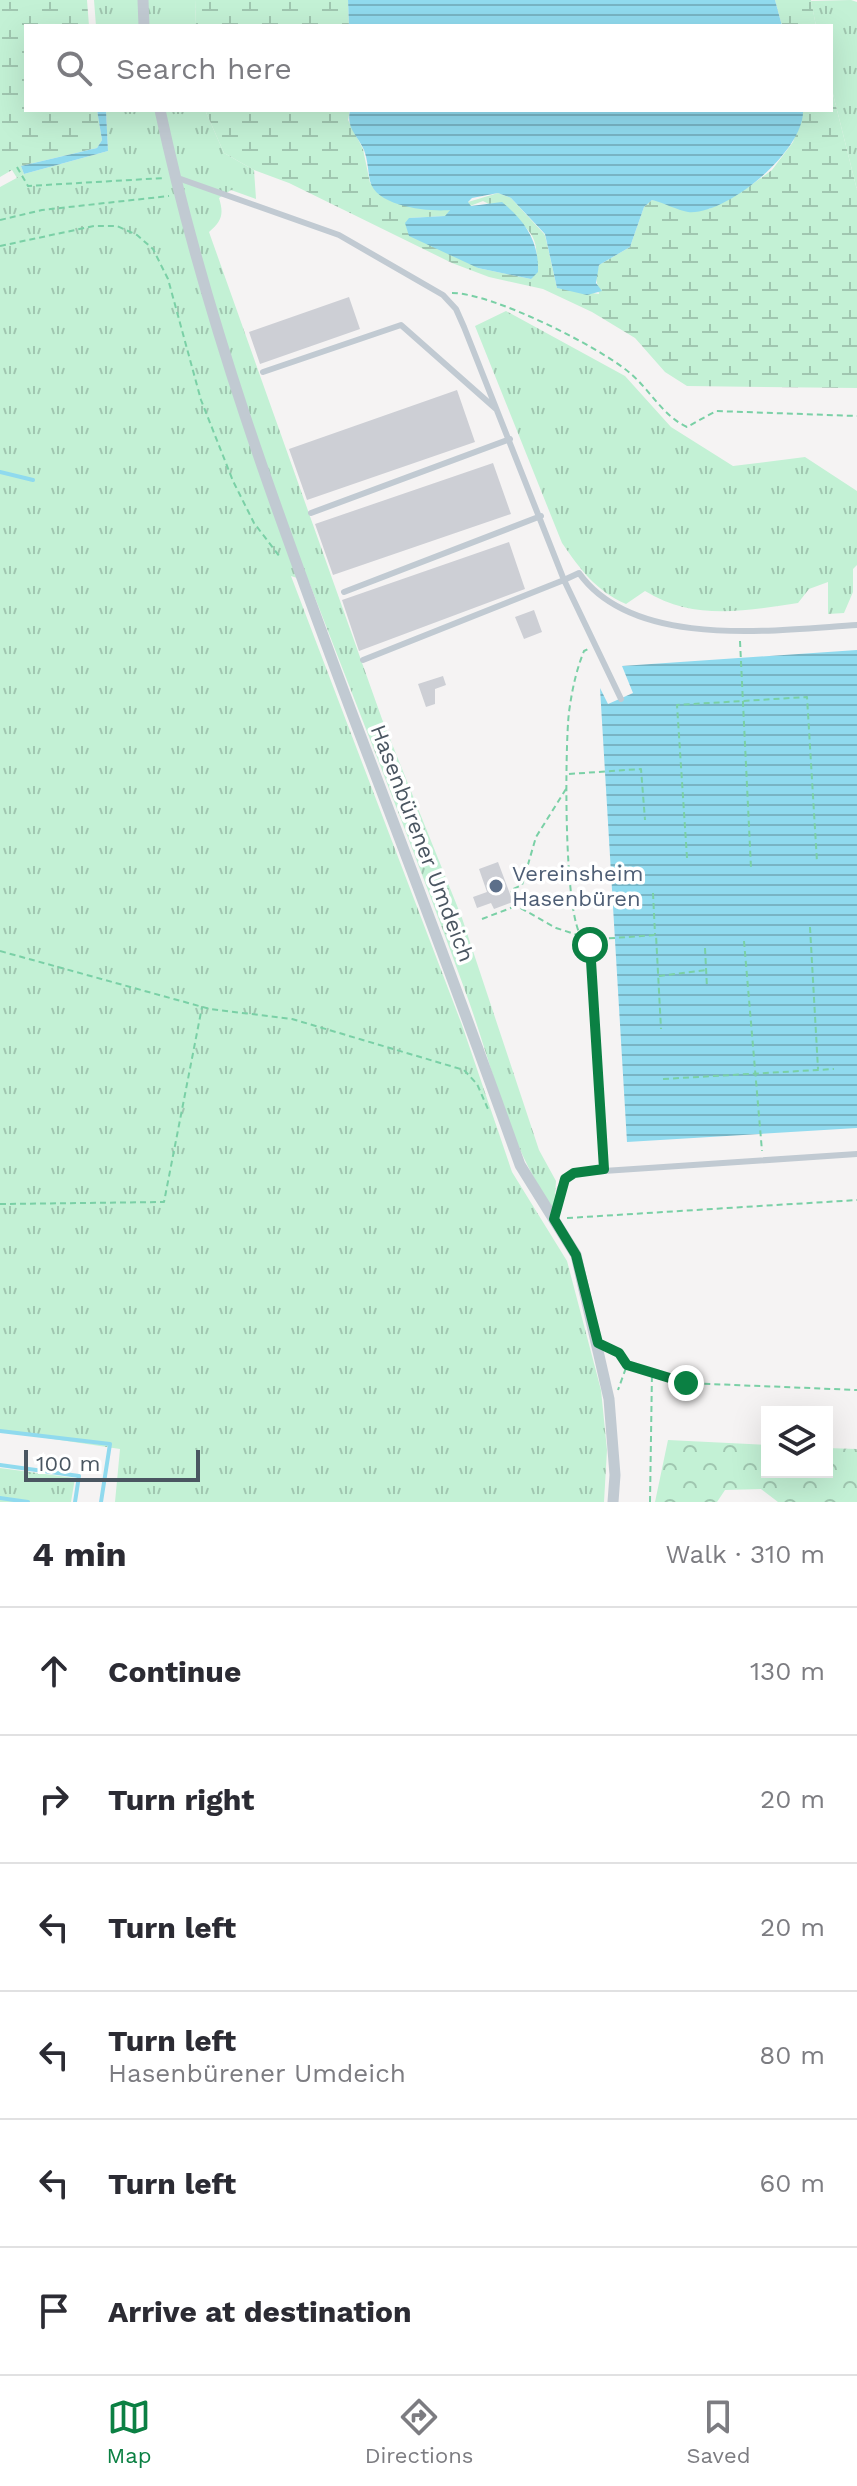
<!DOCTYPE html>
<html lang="en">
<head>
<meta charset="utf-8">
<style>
  :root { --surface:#fff; --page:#f2f2f3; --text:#2b2b33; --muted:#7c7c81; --line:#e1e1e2; --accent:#0b8043 }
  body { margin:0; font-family:"Work Sans",sans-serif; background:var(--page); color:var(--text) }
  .controls { position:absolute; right:24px; bottom:24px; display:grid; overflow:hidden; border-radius:0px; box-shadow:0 8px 32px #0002 }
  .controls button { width:72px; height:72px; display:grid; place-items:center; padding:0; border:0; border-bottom:2px solid var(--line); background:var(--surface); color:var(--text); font:40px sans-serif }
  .scale { position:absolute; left:24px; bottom:20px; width:176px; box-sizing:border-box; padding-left:8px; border:4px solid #4a5661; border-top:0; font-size:22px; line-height:28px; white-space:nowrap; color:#4a5661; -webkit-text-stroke:6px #fff; paint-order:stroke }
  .stop { position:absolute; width:24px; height:24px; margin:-18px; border:6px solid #0b8043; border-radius:50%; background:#fff }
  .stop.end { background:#0b8043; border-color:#fff; box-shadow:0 2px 8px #0008 }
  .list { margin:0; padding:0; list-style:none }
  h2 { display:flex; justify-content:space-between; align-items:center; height:104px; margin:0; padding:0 32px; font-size:34px }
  h2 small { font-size:26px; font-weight:400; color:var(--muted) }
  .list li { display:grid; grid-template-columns:52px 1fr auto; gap:24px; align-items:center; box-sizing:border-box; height:128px; padding:0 32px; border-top:2px solid var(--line) }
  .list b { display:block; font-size:30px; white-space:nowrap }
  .list p { margin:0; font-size:26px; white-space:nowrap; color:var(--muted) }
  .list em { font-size:26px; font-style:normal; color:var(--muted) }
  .icon { flex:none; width:44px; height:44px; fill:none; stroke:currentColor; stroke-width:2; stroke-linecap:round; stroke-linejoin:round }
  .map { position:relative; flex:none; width:857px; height:1502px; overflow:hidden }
  .search { position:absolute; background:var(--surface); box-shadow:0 8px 32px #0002; left:24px; right:24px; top:24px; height:88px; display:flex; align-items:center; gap:20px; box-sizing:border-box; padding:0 28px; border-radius:0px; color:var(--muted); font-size:30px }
  .sheet { height:872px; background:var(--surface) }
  nav { display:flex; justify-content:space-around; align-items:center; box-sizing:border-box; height:112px; border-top:2px solid var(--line); background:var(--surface); font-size:22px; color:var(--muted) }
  nav a { display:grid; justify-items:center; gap:4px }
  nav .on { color:var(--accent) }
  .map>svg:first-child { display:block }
</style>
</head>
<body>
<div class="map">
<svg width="857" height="1502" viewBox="0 0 857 1502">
  <defs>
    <pattern id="grass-tufts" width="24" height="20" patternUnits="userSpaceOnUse" patternTransform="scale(2)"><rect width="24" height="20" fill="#c3f1d5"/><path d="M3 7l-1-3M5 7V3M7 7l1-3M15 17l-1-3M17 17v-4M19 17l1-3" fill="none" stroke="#a0c6b0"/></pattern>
    <pattern id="forest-crowns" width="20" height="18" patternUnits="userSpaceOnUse" patternTransform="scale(2)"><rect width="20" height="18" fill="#c3f1d5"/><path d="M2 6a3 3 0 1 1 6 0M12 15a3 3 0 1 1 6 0" fill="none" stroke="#a0c6b0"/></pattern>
    <pattern id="wetland-marsh" width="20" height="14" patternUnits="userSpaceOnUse" patternTransform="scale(2)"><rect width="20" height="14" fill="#c3f1d5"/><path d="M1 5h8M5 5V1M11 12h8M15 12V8" fill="none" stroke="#a0c6b0"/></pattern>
    <pattern id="water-rules" width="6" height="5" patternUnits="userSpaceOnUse" patternTransform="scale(2)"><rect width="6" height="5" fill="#90daee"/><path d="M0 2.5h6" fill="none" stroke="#78b4c4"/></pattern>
  </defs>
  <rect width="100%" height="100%" fill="#f5f3f3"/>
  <path fill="url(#grass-tufts)" d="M94 0H195L196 26H96Z
    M851 0 857 2V190L831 86V26H816L811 1Z
    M106 110H205L224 153 254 170 256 199 231 190 219 198C224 214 222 221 209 232L382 719 462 918 539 1150 556 1181 554 1209C508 1147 493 1067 467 996 417 857 362 720 309 582L291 576 462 1025 512 1172 567 1261 601 1390 607 1450 604 1502H115L120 1449 0 1431V187L24 174 108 151Z
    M506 311 625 376 671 427 733 466 805 457 857 491V565L853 569V592L844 613 828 614V582L809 589 798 603C744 611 694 621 645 591L626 604C596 591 580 569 562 543L475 326Z
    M0 1468 75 1478 71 1502H0Z"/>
  <path fill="url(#forest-crowns)" d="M668 1440 767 1445V1472H827V1448L857 1449V1502H778L761 1489 725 1490 717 1502H655Z"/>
  <path fill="url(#wetland-marsh)" d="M0 0H87L89 26H26V110H97L102 140 97 148 21 166 24 174 17 178 12 170 0 177Z
    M195 0H348L349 26H196Z
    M775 0H811L816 26H782Z
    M831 86 857 190V388L687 386 665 372 635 338 592 312 543 289 489 277 452 263 289 183 254 170 224 153 205 110H350L348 120 363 149 370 183 451 209 446 216 409 218 478 268 531 279C549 232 520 220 483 201L470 206 468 202 498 193 511 198 545 235 557 288 599 294 596 277 599 265 630 247 644 207 652 200 709 209 747 188 772 170 793 142 803 110H831Z"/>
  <path fill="url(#water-rules)" d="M348 0H775L782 26H349Z
    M97 110H106L108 151 24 174 21 166 97 148 102 140Z
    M350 110H803C805 151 725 216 688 212 677 210 664 203 652 200L644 207 630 247 599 265 596 283 602 291 587 295 557 288 545 234 511 198 498 193 472 198 468 202 471 206 502 202C525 221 539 241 538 272L531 279 478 268 409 236 405 223 409 218 445 216 450 210C430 212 376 207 370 181 368 171 368 161 364 150 357 134 346 129 350 110Z
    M857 650V1128L627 1142 600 688 608 704 633 693 622 666Z"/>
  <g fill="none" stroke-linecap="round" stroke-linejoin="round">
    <path stroke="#90daee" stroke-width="4" d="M0 472 33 480
      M0 1431 110 1444 101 1502
      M0 1465 79 1476 75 1502
      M0 1498 28 1502"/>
  </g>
  <path fill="#cdcfd5" d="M349 297 360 329 260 364 249 332Z
    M457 390 475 442 307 500 289 449Z
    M493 463 511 514 333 575 315 524Z
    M509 542 525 589 359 651 342 600Z
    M534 610 542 632 524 639 515 617Z
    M443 676 446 685 435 689V704L426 707 418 684Z
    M498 862 513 902 494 909 491 903 477 908 473 897 487 892 479 869Z"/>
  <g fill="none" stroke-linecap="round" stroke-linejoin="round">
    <path stroke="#7ad0a6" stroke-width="2" stroke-dasharray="6 4" stroke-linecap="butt" d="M17 167 28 186 164 178
      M0 220 42 210 169 196
      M0 246 94 226H117L137 235 153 249 168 279 201 400 233 481 254 523 280 557
      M452 293C492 293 598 346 630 373 650 390 663 416 687 427L716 411 857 416
      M740 641 751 868
      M569 774 641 769 645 820
      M566 789 536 837 522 885 511 890 517 906 556 928 578 935
      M687 858 677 705 807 697 817 862
      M653 893 655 934
      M482 919 516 906
      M810 927 818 1069
      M583 939C563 919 565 745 569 712 572 690 576 671 584 651L588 649
      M599 939 656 935 661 1029
      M744 941 762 1151
      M705 948 707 988
      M0 951 210 1009 292 1019 464 1070 477 1084 488 1109
      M659 976 706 970
      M663 1079 834 1069
      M0 1204 164 1202 202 1007
      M567 1218 857 1200
      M608 1348 619 1353 627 1365 618 1390
      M627 1365 686 1383 857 1390
      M650 1502 652 1372"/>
    <path stroke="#c1cad2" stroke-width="6" d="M175 177 339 235 443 295 456 309 464 327 564 580 579 573C634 650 775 630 857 625
      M263 372 401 325 496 409
      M311 513 510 439
      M344 592 541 516
      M363 660 564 580 621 699
      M590 945 604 1169
      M554 1219 560 1188 574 1173 857 1154"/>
    <path stroke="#c1cad2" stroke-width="11" d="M143 0 144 26
      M160 110C205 319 278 516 353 716 410 865 466 1014 520 1165L576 1255 609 1399 615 1475 613 1502"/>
  </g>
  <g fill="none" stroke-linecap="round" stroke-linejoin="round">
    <path stroke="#0b8043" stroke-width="10" d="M590 945 604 1169 574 1173 565 1179 554 1219 576 1255 598 1343 619 1353 627 1365 686 1383"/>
  </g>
  <circle fill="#5c6f8a" stroke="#fff" stroke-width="3" cx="496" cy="886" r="8"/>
  <g text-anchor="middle" stroke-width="7" stroke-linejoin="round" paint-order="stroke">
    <g font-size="22" fill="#4a5661" stroke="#fff">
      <text transform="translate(423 843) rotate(69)" y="8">Hasenbürener Umdeich</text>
    </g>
    <g font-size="22" fill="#4e5e75" stroke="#fff" text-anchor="start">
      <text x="512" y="881">Vereinsheim<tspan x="512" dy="25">Hasenbüren</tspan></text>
    </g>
  </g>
</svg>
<div class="controls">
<button><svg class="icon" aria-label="layers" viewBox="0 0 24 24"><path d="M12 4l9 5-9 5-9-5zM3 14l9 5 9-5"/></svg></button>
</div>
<div class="scale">100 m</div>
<div class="stop" style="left:590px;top:945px"></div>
<div class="stop end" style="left:686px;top:1383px"></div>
<div class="search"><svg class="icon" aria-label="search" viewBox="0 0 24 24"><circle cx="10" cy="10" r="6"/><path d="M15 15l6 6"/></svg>Search here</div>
</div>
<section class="sheet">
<h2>4 min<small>Walk · 310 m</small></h2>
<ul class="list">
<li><svg class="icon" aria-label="ahead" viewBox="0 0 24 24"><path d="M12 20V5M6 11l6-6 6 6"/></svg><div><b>Continue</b></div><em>130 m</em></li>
<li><svg class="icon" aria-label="right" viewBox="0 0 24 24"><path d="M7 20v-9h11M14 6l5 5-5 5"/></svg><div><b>Turn right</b></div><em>20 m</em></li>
<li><svg class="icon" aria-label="left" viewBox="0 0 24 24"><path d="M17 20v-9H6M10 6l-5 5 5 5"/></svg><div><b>Turn left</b></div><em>20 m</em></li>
<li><svg class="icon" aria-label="left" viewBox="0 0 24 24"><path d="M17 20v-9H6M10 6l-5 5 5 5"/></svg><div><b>Turn left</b><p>Hasenbürener Umdeich</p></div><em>80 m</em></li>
<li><svg class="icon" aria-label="left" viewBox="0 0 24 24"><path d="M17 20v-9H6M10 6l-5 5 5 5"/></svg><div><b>Turn left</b></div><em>60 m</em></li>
<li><svg class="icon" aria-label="arrive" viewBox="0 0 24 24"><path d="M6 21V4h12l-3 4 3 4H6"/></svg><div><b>Arrive at destination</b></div></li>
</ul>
</section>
<nav>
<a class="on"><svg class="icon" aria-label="map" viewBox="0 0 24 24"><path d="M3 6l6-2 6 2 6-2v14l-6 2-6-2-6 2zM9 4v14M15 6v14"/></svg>Map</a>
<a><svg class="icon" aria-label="directions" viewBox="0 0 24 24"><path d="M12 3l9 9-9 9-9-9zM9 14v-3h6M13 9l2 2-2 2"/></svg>Directions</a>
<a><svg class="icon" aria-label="saved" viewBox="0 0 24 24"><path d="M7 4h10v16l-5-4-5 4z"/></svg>Saved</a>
</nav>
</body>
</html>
